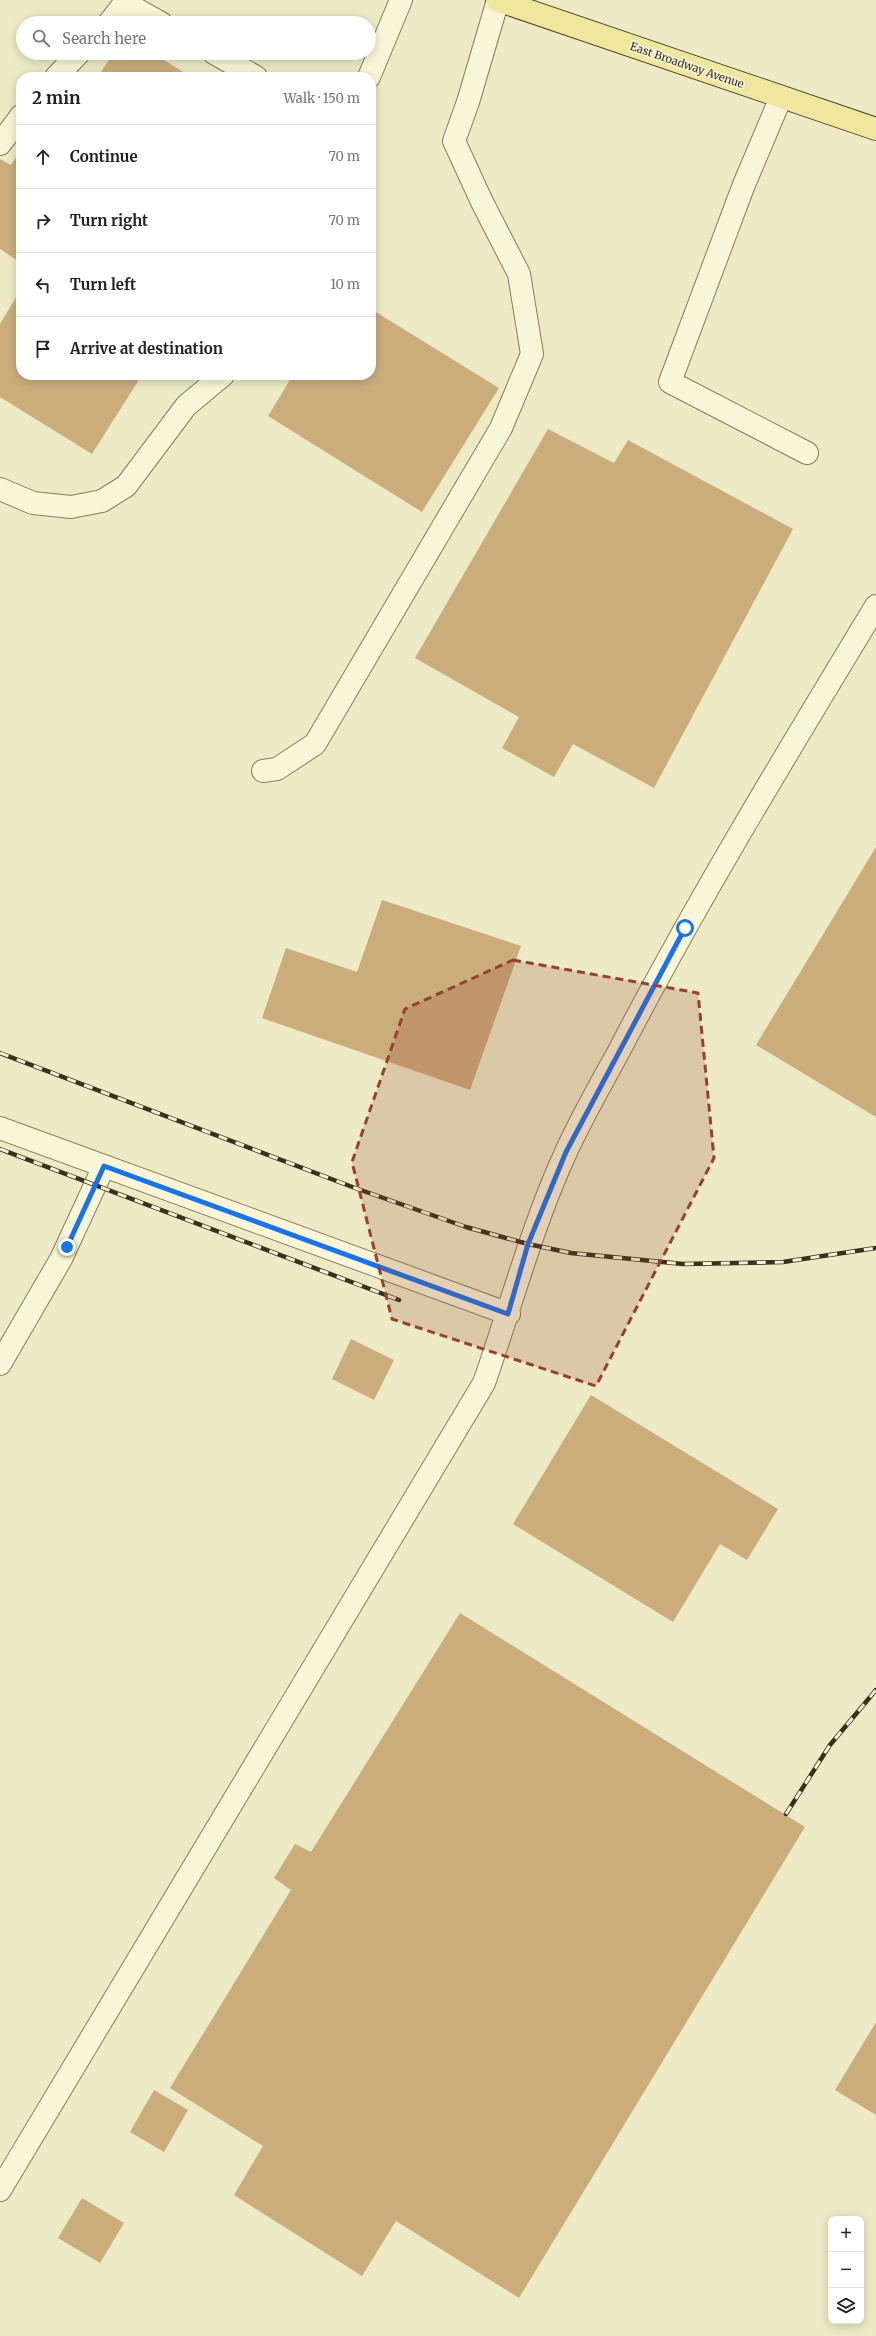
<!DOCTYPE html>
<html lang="en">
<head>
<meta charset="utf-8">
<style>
  :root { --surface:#fff; --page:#f2f2f2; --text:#222; --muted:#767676; --line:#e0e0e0 }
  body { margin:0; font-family:Merriweather,serif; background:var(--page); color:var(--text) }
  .controls { position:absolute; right:12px; bottom:12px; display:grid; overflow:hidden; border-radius:8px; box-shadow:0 2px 10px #0003 }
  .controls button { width:36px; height:36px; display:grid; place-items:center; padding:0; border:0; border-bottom:1px solid var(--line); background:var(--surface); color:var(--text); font:20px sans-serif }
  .stop { position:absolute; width:12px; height:12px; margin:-9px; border:3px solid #1a73e8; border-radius:50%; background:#fff }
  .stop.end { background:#1a73e8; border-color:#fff; box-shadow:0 1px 4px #0008 }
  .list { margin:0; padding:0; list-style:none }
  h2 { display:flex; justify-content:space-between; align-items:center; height:52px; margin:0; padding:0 16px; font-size:17px }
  h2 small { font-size:13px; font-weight:400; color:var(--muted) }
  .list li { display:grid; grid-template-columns:26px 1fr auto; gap:12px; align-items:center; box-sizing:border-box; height:64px; padding:0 16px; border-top:1px solid var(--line) }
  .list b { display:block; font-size:15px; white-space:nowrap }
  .list em { font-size:13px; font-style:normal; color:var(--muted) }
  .icon { flex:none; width:22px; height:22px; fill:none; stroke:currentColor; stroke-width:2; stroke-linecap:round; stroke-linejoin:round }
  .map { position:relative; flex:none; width:876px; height:2336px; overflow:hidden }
  .search { position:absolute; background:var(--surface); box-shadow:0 2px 10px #0003; left:16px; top:16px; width:360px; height:44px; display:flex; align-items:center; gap:10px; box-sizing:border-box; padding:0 14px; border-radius:22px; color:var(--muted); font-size:15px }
  .panel { position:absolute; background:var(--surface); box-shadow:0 2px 10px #0003; left:16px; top:72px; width:360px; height:308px; border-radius:16px }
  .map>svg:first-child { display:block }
</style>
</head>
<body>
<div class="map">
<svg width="876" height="2336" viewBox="0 0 876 2336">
  <rect width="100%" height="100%" fill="#edeac5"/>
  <path fill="#cbad7c" d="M113 53H153L191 77H98Z
    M21 150V263L0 249V159L11 165Z
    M21 289V375H142L92 454 0 397V324Z
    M371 309 499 388 422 512 268 416 293 375H371Z
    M548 429 614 463 628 440 793 529 654 788 573 744 554 777 502 748 519 717 415 658Z
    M876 847V1117L756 1045Z
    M382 900 521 946 470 1090 262 1018 286 948 357 972Z
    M351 1339 394 1360 374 1400 332 1379Z
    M591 1395 778 1509 747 1560 720 1544 673 1622 513 1524Z
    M460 1613 805 1827 519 2298 396 2221 362 2276 234 2195 263 2146 170 2088 291 1890 274 1878 295 1844 311 1852Z
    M876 2022V2115L835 2090Z
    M154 2090 188 2110 164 2152 130 2132Z
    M82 2198 124 2223 100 2263 58 2238Z"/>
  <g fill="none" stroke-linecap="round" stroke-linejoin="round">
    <defs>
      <path id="minor" d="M125 3 161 23
        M109 23 127 0
        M214 53 256 77
        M56 77 79 53
        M369 77 401 0
        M781 97 743 187 670 382 807 453
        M0 144 21 116
        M0 489 33 503 71 507 102 501 126 486 186 406 223 375
        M263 771 277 769 315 744 501 428 532 354 519 274 482 202 454 141 468 102 498 0
        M0 1128 509 1314
        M0 1364 61 1259 104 1166
        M0 2190 484 1383C511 1306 532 1226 566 1152 582 1117 601 1084 619 1051 698 899 787 753 876 606"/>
      <path id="major" d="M497 0 876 129"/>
    </defs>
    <use href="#minor" stroke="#887d5b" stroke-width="24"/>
    <use href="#major" stroke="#564a2f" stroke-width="24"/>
    <use href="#minor" stroke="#f8f5d8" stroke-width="22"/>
    <use href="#major" stroke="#f0e79e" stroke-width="22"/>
    <defs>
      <path id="rail" d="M0 1053 355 1188 466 1227 528 1244 571 1253 683 1264 783 1262 876 1248
        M0 1149 399 1300
        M786 1814 830 1745 876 1690"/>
    </defs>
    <use href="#rail" stroke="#39311f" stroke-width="4.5"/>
    <use href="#rail" stroke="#f5f2d5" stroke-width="3" stroke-dasharray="9" stroke-linecap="butt"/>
  </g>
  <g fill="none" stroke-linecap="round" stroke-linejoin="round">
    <path stroke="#1a73e8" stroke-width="5" d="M67 1247 104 1166 508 1314 528 1244 566 1152 685 928"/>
  </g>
  <path fill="#96422c" fill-opacity="0.2" stroke="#96422c" stroke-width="3" stroke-dasharray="8 5" stroke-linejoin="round" d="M513 960 698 993 714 1158 596 1386 392 1319 352 1162 405 1009Z"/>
  <g text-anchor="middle" stroke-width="3.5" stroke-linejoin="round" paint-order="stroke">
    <g font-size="11" fill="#39311f" stroke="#f5f2d5">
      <text transform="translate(687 65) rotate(19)" y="4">East Broadway Avenue</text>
    </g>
  </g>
</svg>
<div class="controls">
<button>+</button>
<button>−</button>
<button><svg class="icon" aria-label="layers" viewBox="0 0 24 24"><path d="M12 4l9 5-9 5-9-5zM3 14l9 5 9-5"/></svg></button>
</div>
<div class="stop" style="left:685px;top:928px"></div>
<div class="stop end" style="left:67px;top:1247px"></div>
<div class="search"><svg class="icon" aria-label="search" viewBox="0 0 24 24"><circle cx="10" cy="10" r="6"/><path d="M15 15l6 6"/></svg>Search here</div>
<section class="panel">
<h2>2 min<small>Walk · 150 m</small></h2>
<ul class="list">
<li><svg class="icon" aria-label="ahead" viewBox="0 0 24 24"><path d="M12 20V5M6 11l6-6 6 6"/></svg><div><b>Continue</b></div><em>70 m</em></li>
<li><svg class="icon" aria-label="right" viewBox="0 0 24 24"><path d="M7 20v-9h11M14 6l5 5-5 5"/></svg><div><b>Turn right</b></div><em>70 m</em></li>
<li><svg class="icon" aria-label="left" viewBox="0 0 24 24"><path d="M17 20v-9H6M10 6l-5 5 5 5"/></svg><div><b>Turn left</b></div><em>10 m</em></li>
<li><svg class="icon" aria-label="arrive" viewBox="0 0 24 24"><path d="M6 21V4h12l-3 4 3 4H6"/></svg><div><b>Arrive at destination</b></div></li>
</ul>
</section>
</div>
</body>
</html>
